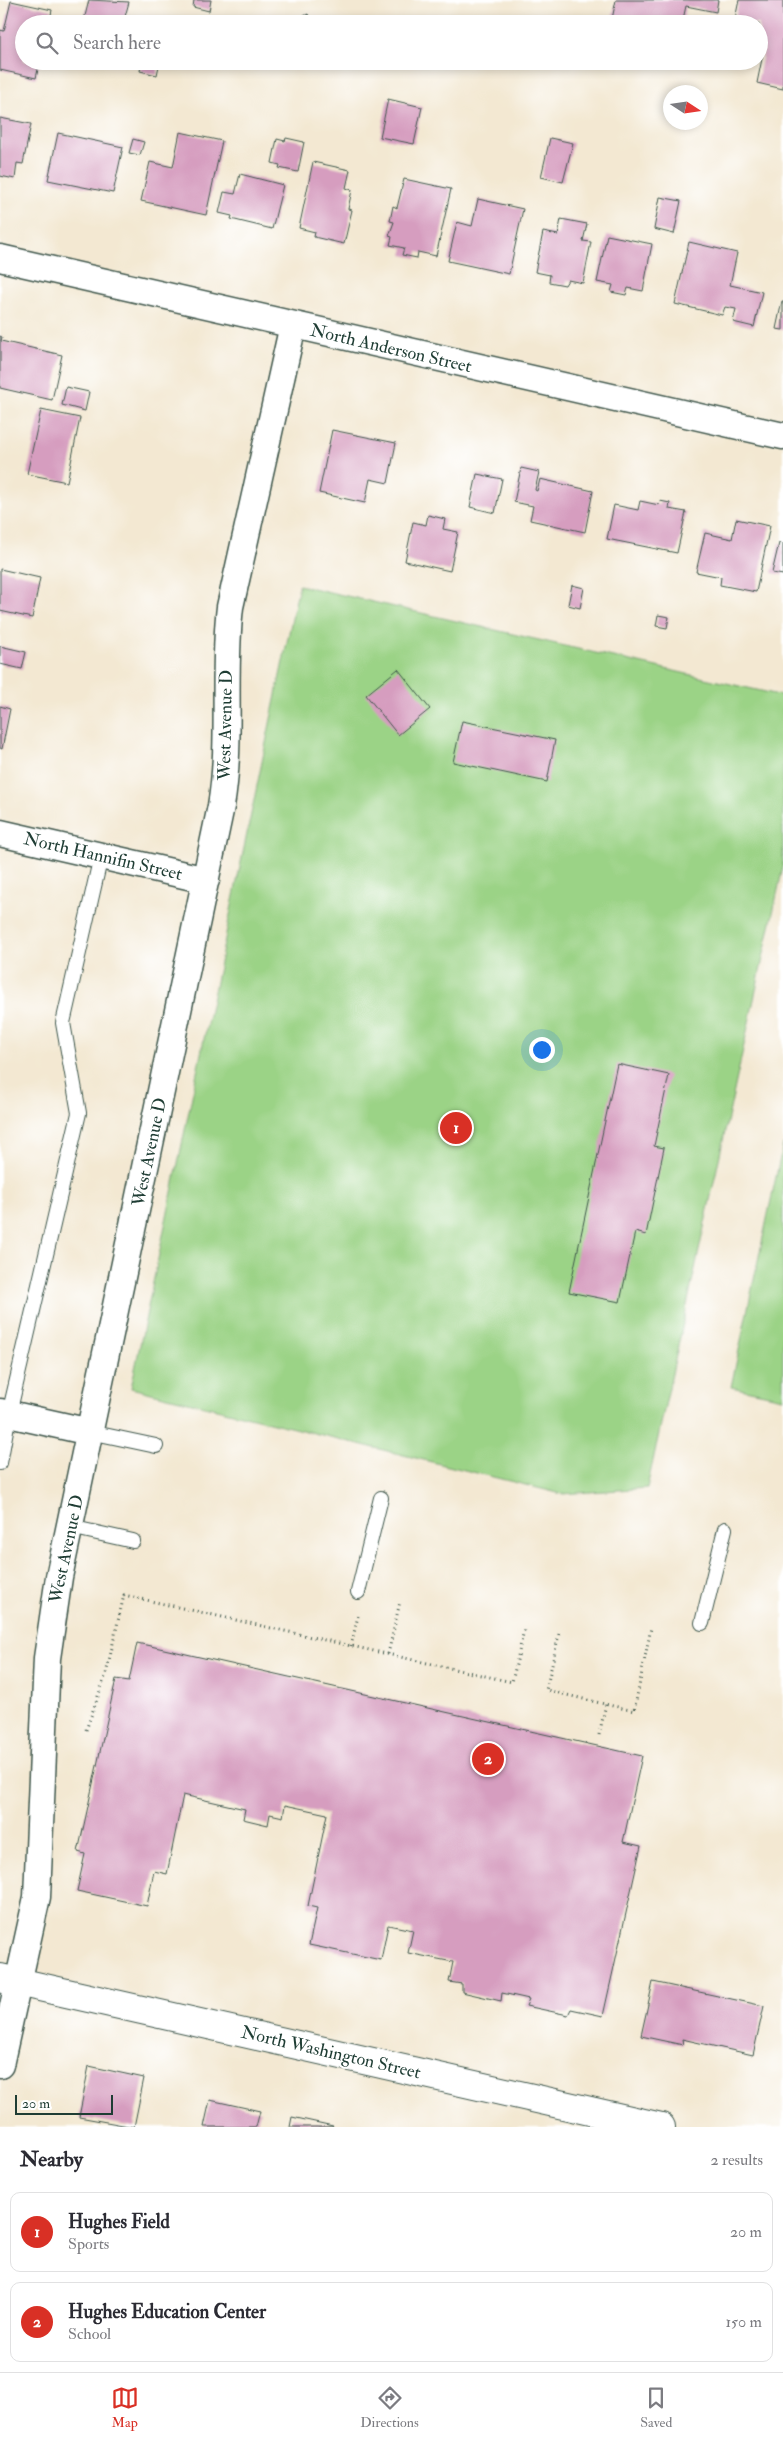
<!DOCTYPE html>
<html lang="en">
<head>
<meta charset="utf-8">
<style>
  :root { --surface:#fff; --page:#f2f2f3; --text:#2b2b33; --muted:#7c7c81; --line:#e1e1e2; --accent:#d93025 }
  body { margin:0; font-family:"IM FELL Double Pica",serif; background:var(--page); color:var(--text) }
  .compass { position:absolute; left:663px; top:85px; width:45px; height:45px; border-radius:50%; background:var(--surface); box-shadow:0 2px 8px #0003; rotate:102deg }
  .scale { position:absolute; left:15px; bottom:12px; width:98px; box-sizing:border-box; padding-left:5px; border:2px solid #1f3d34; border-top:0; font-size:14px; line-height:18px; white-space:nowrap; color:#1f3d34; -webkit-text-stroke:4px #fff; paint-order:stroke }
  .you { position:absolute; left:541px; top:1049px; width:18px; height:18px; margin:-12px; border:4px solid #fff; border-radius:50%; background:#1a73e8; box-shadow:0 0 0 8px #1a73e833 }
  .badge { display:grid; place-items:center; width:32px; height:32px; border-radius:50%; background:var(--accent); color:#fff; font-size:16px; font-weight:700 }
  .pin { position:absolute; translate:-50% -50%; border:2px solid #fff; box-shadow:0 1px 5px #0006 }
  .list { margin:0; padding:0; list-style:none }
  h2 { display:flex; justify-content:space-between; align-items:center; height:65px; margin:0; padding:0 20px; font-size:21px }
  h2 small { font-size:16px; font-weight:400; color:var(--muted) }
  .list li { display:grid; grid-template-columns:32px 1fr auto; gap:15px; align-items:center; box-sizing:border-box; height:80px; margin:0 10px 10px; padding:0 10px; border:1px solid var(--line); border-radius:10px }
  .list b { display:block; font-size:19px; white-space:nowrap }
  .list p { margin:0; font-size:16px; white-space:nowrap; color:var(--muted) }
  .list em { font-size:16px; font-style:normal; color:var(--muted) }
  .icon { flex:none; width:28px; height:28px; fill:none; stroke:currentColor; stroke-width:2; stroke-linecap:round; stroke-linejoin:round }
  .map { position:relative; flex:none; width:783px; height:2127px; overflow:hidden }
  .search { position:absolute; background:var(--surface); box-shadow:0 2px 8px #0003; left:15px; right:15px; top:15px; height:55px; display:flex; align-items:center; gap:12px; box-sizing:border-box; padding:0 18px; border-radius:28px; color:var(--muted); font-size:19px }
  .sheet { height:245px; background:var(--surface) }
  nav { display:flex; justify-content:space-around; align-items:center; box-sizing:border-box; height:70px; border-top:1px solid var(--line); background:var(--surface); font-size:14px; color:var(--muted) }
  nav a { display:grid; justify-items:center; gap:2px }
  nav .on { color:var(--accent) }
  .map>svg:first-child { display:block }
</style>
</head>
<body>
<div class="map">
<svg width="783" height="2127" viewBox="0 0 783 2127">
  <rect width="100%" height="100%" fill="#fff"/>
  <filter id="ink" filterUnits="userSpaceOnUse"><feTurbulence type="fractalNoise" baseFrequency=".02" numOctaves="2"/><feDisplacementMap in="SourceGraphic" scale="10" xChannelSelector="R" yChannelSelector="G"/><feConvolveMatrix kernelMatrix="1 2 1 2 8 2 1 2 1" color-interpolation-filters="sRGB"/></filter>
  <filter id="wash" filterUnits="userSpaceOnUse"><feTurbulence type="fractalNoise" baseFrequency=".0096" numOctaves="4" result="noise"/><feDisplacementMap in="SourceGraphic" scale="20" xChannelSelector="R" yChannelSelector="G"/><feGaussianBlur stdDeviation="1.12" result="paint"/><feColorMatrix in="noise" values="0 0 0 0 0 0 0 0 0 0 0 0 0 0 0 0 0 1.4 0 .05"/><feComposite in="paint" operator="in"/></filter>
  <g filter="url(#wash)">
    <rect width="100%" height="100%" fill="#f3e8d2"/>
    <path fill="#9bd386" stroke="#5d885d" d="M299 585 783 696V867L647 1488 562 1494 131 1388Z
      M783 1144V1398L731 1387Z"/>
    <g id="blocks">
      <path fill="#d69dbf" d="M89 0 129 2 123 24H83Z
        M194 0H211L209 11 193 7Z
        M616 0H718L716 12 686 6 682 24H611Z
        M739 0H783V89L757 83 764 49 759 47V24H734Z
        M11 1 52 10 49 24H24V61H40L36 78 0 70V30L4 31Z
        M308 14 312 24H299L297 19Z
        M142 61H160L157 75 140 71Z
        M397 61H413L412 65Z
        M388 99 422 107 414 144 380 137Z
        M0 118 31 124 23 164 17 163 15 179 0 176Z
        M180 132 222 141 206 215 141 201 150 162 173 167Z
        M58 133 123 147 113 193 48 180Z
        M286 138 304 142 298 172 279 168 280 165 272 163 277 139 285 141Z
        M550 138 573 143 563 182 541 177Z
        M133 139 144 142 140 155 129 153Z
        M313 162 350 170 346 188 352 190 348 209 352 210 344 244 314 237 315 232 299 228Z
        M240 174 283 185 272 229 231 219 232 216 219 213 224 192 235 194Z
        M404 179 451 189 436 256 418 252 417 258 402 255 404 248 390 245 392 237 389 236 394 222 390 221 393 206 397 208Z
        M660 197 681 201 674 234 654 229Z
        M478 199 523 209 509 274 448 261 457 222 472 226Z
        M561 219 587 224 583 241 591 242 583 283 568 280 565 285 549 282 550 275 535 272 543 232 558 235Z
        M607 235 652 244 643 291 628 288 626 295 611 292 613 285 597 282Z
        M689 242 737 253 730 285 762 292 754 327 733 322 736 309 725 307 722 315 675 304Z
        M782 301H783V330L776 329Z
        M0 336 2 337 1 341 62 355 52 400 0 388Z
        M66 387 89 392 85 411 62 405Z
        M41 410 80 418 67 482 27 474Z
        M332 430 396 443 388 483 370 479 365 503 319 493Z
        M521 468 539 472 535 490 537 491 540 479 593 491 585 532 530 520 533 506 514 502Z
        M477 474 502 479 495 513 470 507Z
        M640 501 659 505 660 501 670 503 669 509 686 512 677 553 607 539 614 505 638 510Z
        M428 515 445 519 443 529 458 532 450 571 405 561 413 522 426 525Z
        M736 519 770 526 756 592 720 585 721 577 696 572 705 533 732 539Z
        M779 543 783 544V575L772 573Z
        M0 569 40 578 32 618 0 611Z
        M572 585 584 588 580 608 568 605Z
        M658 615 669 617 667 628 656 626Z
        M0 646 26 652 22 669 0 664Z
        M398 669 430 709 398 735 366 695Z
        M0 706 10 709 2 749 0 748Z
        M462 721 555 740 547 782 453 762Z
        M617 1064 669 1075 654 1146 664 1148 646 1235 635 1232 620 1302 569 1292Z
        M137 1643 642 1756 623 1842 641 1846 603 2016 571 2009 568 2015 526 2006 529 1999 502 1993 501 2001 462 1992V1984L449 1982 453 1962 408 1953 413 1930 388 1925 381 1960 309 1945 317 1908 308 1906 327 1814 285 1805 283 1817 270 1814 268 1825 243 1819 245 1809 183 1795 167 1874 154 1871 147 1906 77 1891 85 1854 78 1852 116 1679 129 1681Z
        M653 1982 764 2006 753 2055 682 2039 683 2045 641 2036Z
        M89 2066 144 2078 134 2127 79 2117Z
        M210 2100 260 2111 256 2127H204Z
        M292 2117 333 2126V2127H290Z"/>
    </g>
  </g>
  <g filter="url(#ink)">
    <use href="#blocks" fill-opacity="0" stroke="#3f574c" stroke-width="1"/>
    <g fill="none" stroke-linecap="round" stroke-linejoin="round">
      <defs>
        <path id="service" d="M90 1432 156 1446
          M0 1463 9 1414 79 1113 63 1023 101 856
          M70 1527 133 1541
          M358 1592 381 1498
          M702 1623 725 1529"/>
        <path id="minor" d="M0 258 783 436
          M0 833 206 880
          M0 1412 90 1432
          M0 2065 37 1897 47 1658 59 1577 221 806C232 740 222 674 230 607L293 325"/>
        <path id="secondary" d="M0 1978 661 2127"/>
      </defs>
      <use href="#service" stroke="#3f574c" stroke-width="16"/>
      <use href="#minor" stroke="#3f574c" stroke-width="29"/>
      <use href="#secondary" stroke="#3f574c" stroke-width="30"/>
      <path stroke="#3f574c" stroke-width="3" stroke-dasharray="1 4" stroke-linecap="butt" d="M559 1634 546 1690 634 1711 651 1628
        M351 1646 358 1616
        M388 1654 400 1602
        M86 1730 106 1674 124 1595 512 1682 524 1630
        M599 1735 606 1704"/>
      <use href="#service" stroke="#fff" stroke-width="14"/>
      <use href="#minor" stroke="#fff" stroke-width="26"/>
      <use href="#secondary" stroke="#fff" stroke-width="28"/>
    </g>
  </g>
  <g text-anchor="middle" stroke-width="4" stroke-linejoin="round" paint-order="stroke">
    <g font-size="18" fill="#1f3d34" stroke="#fff">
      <text transform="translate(391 348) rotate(13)" y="6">North Anderson Street</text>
      <text transform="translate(225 725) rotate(-89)" y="6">West Avenue D</text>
      <text transform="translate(103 856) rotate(13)" y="6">North Hannifin Street</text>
      <text transform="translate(149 1152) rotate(-78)" y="6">West Avenue D</text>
      <text transform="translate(66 1549) rotate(-78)" y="6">West Avenue D</text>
      <text transform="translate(331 2052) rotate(13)" y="6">North Washington Street</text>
    </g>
  </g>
</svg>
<svg class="compass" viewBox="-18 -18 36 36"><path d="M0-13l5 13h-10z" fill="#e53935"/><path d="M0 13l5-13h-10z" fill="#7c7c81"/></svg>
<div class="scale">20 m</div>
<div class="you"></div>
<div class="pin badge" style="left:456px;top:1128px">1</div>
<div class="pin badge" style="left:488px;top:1759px">2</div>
<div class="search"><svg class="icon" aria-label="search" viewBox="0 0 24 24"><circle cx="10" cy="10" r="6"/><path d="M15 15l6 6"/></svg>Search here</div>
</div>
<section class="sheet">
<h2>Nearby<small>2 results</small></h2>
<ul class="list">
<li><span class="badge">1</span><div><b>Hughes Field</b><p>Sports</p></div><em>20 m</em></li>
<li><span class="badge">2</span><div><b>Hughes Education Center</b><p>School</p></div><em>150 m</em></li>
</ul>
</section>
<nav>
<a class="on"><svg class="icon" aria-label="map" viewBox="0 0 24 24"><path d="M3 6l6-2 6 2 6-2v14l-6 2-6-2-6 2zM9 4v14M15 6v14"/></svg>Map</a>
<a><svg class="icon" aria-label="directions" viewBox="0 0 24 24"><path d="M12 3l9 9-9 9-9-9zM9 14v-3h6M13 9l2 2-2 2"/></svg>Directions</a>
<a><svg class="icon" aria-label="saved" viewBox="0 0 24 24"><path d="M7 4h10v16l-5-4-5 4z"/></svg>Saved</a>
</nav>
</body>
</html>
